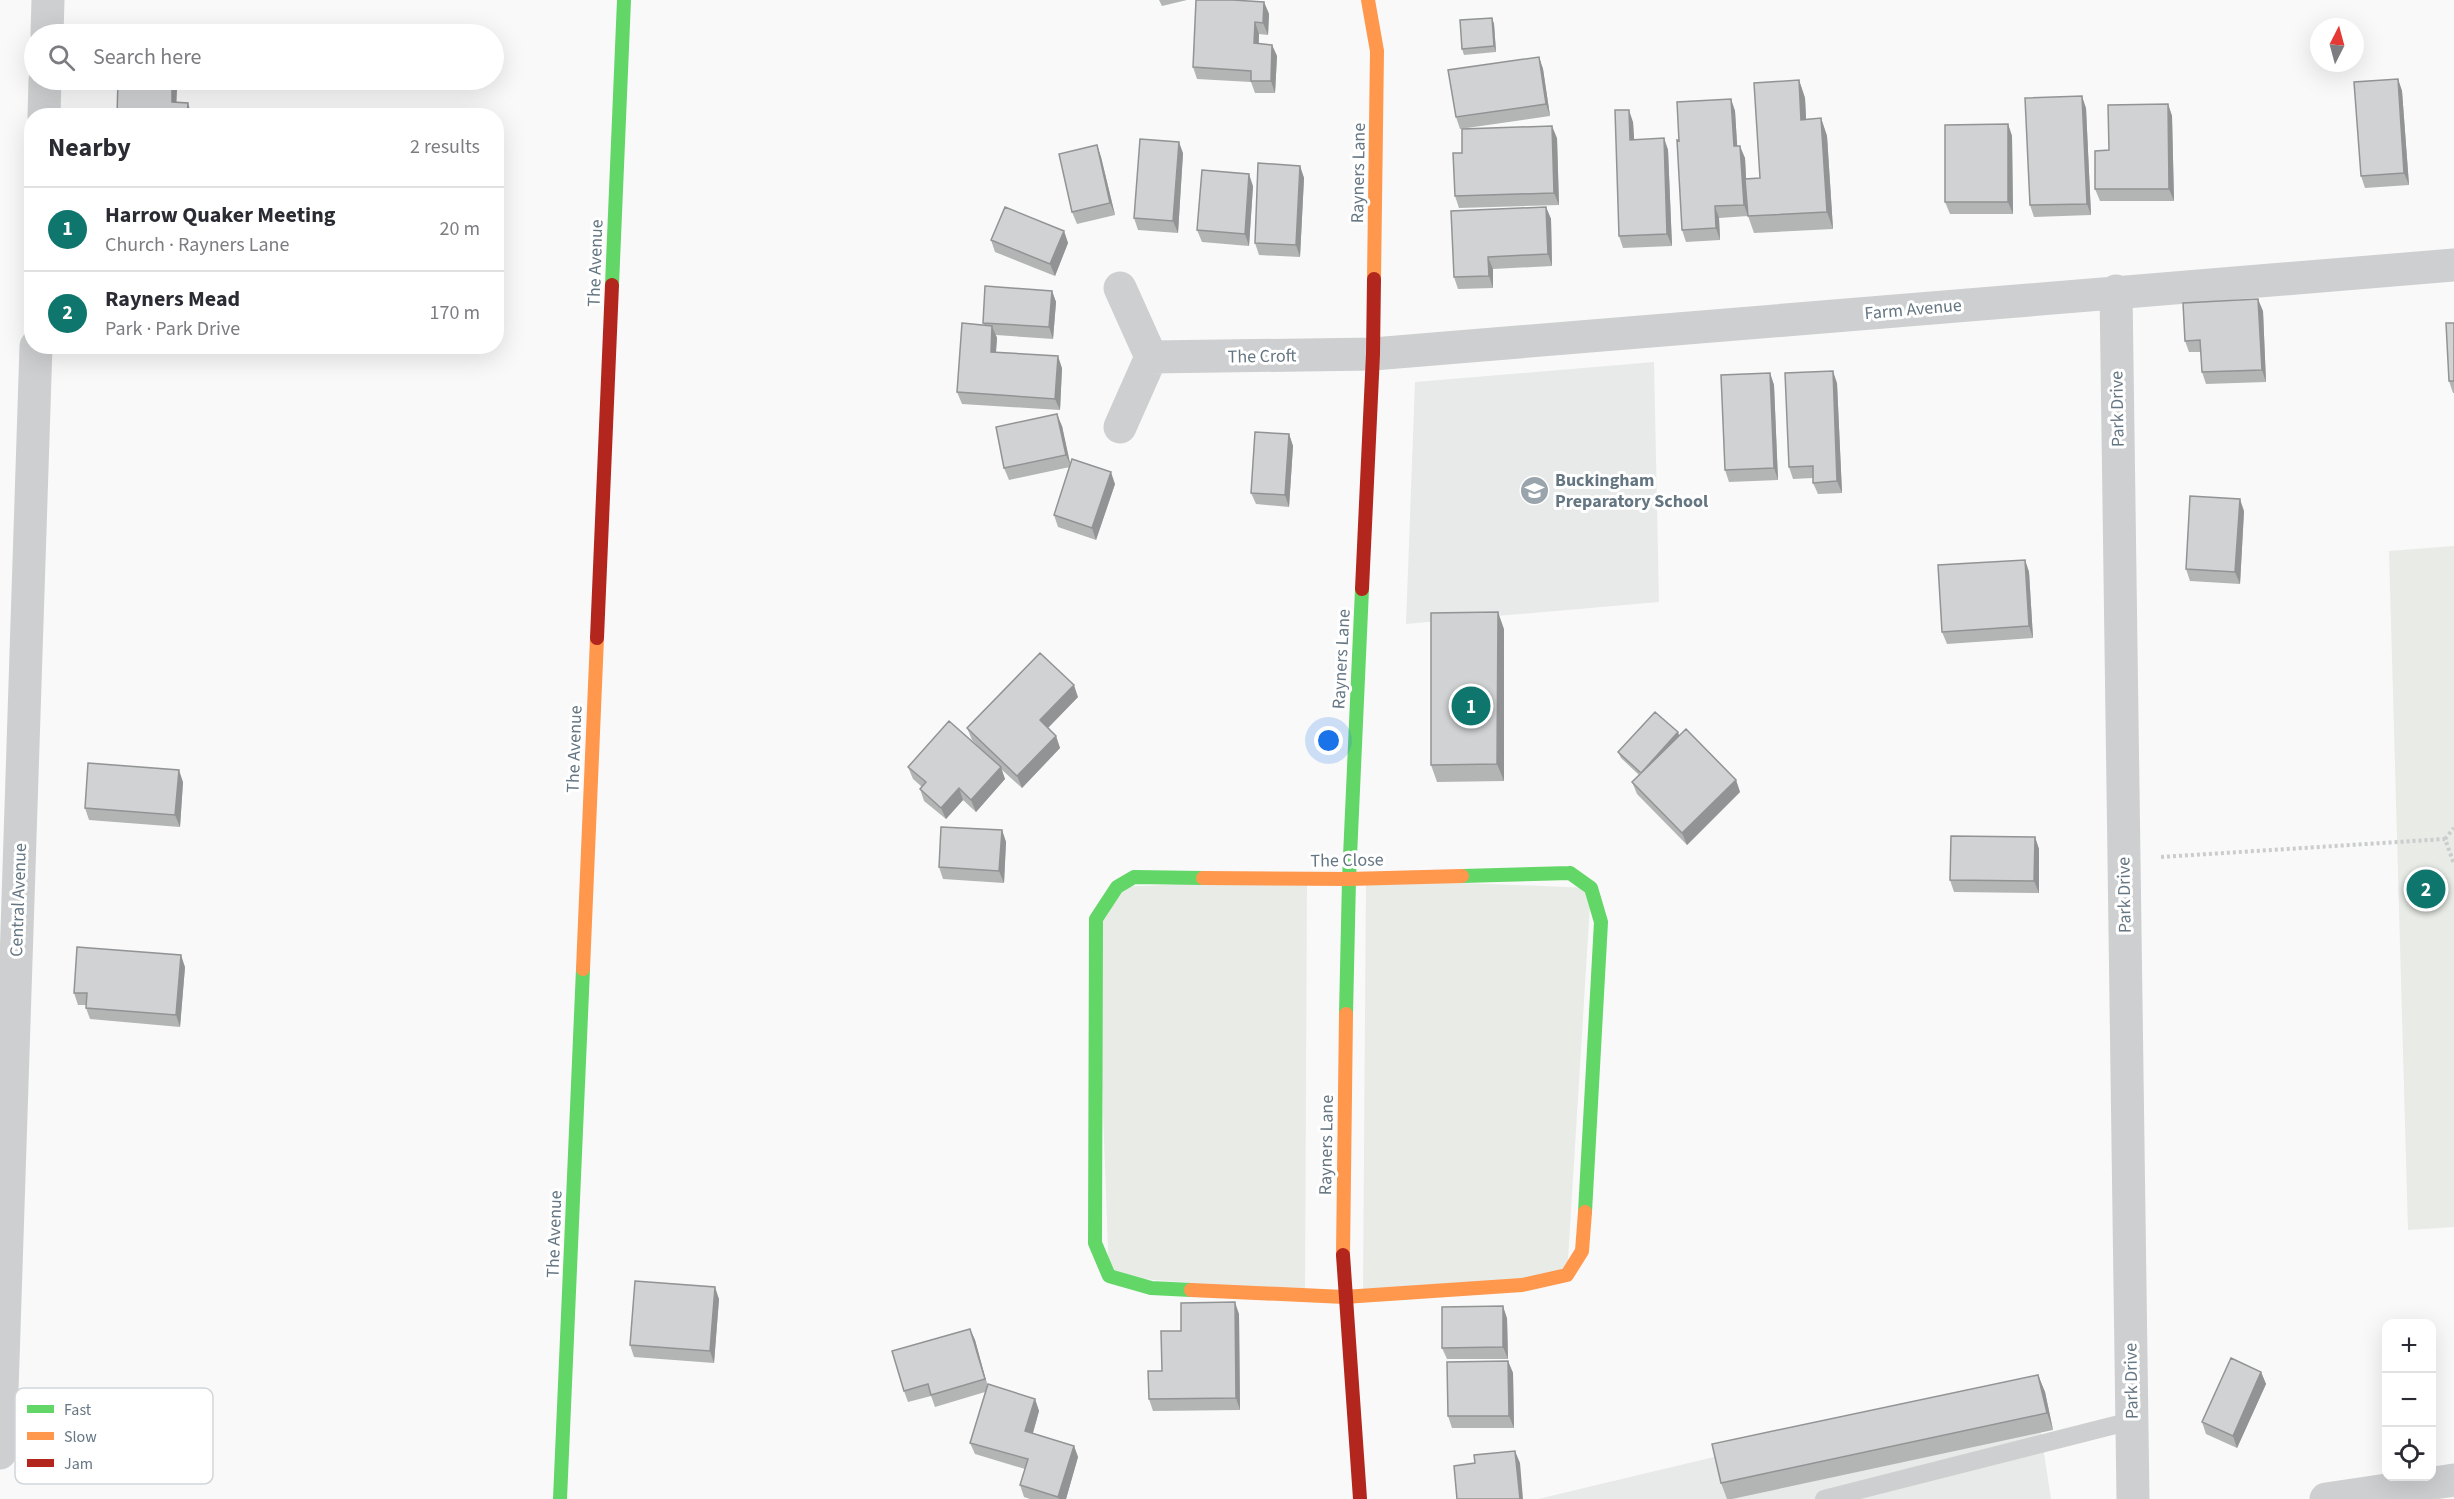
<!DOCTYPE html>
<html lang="en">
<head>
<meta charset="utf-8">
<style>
  :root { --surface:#fff; --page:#f7f7f7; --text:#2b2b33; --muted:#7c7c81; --line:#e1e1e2; --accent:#0f766e }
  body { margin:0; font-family:"Source Sans 3",sans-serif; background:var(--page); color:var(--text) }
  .controls { position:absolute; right:18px; bottom:18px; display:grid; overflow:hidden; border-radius:12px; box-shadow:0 6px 24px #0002 }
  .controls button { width:54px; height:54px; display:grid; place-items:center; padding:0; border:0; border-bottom:2px solid var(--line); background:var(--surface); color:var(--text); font:30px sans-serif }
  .compass { position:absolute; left:2310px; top:18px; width:54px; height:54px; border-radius:50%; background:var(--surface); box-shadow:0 6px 24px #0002; rotate:6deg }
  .you { position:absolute; left:1329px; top:741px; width:21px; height:21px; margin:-15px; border:4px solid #fff; border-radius:50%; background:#1a73e8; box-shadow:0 0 0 9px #1a73e833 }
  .badge { display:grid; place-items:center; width:39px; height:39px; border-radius:50%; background:var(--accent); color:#fff; font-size:20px; font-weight:700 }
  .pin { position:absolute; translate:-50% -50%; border:3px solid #fff; box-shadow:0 2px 6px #0006 }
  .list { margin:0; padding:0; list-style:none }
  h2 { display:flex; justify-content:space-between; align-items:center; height:78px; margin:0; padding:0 24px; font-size:26px }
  h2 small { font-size:20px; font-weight:400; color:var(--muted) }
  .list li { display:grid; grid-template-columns:39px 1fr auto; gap:18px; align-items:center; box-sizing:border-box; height:84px; padding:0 24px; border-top:2px solid var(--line) }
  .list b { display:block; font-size:22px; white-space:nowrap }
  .list p { margin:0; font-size:20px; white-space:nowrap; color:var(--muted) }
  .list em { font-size:20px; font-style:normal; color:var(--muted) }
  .icon { flex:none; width:33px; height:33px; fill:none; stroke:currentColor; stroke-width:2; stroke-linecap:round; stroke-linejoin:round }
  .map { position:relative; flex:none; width:2454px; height:1499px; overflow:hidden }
  .search { position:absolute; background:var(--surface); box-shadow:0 6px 24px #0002; left:24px; top:24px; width:480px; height:66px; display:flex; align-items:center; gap:15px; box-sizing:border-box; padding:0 21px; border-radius:33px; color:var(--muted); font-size:22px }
  .panel { position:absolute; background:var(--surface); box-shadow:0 6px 24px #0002; left:24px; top:108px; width:480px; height:246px; border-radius:24px }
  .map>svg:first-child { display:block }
</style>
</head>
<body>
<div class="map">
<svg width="2454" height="1499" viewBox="0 0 2454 1499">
  <rect width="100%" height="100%" fill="#f9f9f9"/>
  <path fill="#e8e9e9" d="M1654 362 1659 602 1406 624 1415 382Z
    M2033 1381 2051 1499H1538Z"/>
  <path fill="#e8ebe6" d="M2454 546V1227L2408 1230 2389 551Z
    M1307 879 1305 1293 1109 1276 1096 919 1117 887Z
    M1366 879 1591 888 1567 1275 1363 1295Z"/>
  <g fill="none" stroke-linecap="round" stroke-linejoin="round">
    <path stroke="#cbcccd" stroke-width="4" stroke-dasharray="3 3" stroke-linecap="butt" d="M2445 839 2454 828
      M2161 857 2445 839 2454 864"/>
    <path stroke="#cecfd0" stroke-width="18" d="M1824 1499 2131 1421"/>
    <path stroke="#cecfd0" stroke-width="33" d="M47 34 48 0
      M44 116 45 80
      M1120 288 1151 357 1373 354 2454 265
      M2116 291 2133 1499
      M1120 427 1151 357
      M0 1453 36 346
      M2326 1499 2454 1480"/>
    <path stroke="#63d668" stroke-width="14" d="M612 285 624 0
      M1570 873 1591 888 1601 922 1585 1212
      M1462 876 1570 873
      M1346 1014 1349 879 1362 589
      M1191 1290 1151 1288 1109 1276 1095 1243 1096 919 1117 887 1134 877 1203 878
      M560 1499 583 969"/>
    <path stroke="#ff974d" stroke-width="14" d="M1368 0 1377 51 1374 279
      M1203 878 1349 879 1462 876
      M583 969 597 638
      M1343 1255 1346 1014
      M1191 1290 1344 1297 1522 1285 1567 1275 1582 1251 1585 1212"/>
    <path stroke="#b3261e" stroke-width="14" d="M1362 589 1373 354 1374 279
      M597 638 612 285
      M1343 1255 1360 1499"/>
  </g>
  <path fill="#b3b5b5" d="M1159 0H1187L1162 6Z
    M1264 2 1269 14 1268 35 1259 34V44L1272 45 1277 56 1275 93H1255L1251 82 1197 79 1193 67Z
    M1492 18 1494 24 1496 52 1464 55 1462 49Z
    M1539 57 1543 69 1550 116 1460 129 1456 117Z
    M2398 79 2402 91 2409 185 2365 188 2361 176Z
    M1799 80 1805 98 1806 119 1821 118 1827 136 1833 229 1754 233 1748 216 1719 218 1720 240 1686 242 1682 230 1679 141 1731 99 1735 111 1737 146 1745 158 1746 179 1760 178Z
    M2168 104 2172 116 2174 201H2100L2095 189 2109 150Z
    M2086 108 2091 215 2034 217 2030 205Z
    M1633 122 1634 140 1664 138 1668 150 1672 246 1623 248 1619 236Z
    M2008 124 2012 136 2013 214H1950L1945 202Z
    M1557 138 1559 205 1459 208 1455 196 1462 153Z
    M1097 145 1101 157 1115 215 1077 224 1072 212Z
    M1183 153 1178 233 1138 230 1134 218Z
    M1300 166 1304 178 1300 257 1259 255 1255 243Z
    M1253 186 1249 246 1202 242 1197 230Z
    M1546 207 1551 219 1552 266 1493 269V288L1458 289 1454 277Z
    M1064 231 1068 243 1055 276 995 252 991 240Z
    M1052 291 1056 302 1053 339 996 335 997 338 996 352 1062 368 1060 410 962 404 957 392 984 325 983 323Z
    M2263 311 2266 382 2206 384 2202 372 2201 352H2189L2185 341Z
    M2454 323V393H2453L2449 381Z
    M1770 373 1774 385 1778 480 1729 482 1725 470Z
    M1837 383 1842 493 1818 494 1813 483V478L1793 479 1789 467Z
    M1062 426 1070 466 1115 484 1096 540 1058 527 1054 515 1070 467 1009 480 1004 468Z
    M1289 434 1293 446 1289 507 1256 504 1251 493Z
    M2244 511 2240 584 2190 581 2186 569Z
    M2025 560 2029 572 2033 638 1947 644 1942 632Z
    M1504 629V781L1437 782 1431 765Z
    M1078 697 1048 728 1056 736 1060 748 1022 788 1001 769 1005 779 976 812 963 800 946 819 924 801 920 789 922 787 913 779 908 767 985 753 972 740 967 728Z
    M1678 732 1679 736 1736 780 1740 792 1687 845 1637 794 1632 782 1639 775 1621 758 1618 752Z
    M183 782 180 827 89 820 85 808Z
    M1002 830 1006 842 1004 883 943 879 939 867Z
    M2035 837 2039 849V893L1954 892 1950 880Z
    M185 967 180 1027 90 1019 86 1008V1005H78L74 993Z
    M719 1299 714 1363 634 1357 630 1345Z
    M1239 1314 1240 1410 1153 1411 1149 1399 1181 1331Z
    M1507 1318 1508 1359H1447L1442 1348Z
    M970 1329 975 1340 987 1385 1035 1399 1039 1411 1033 1433 1074 1446 1078 1457 1066 1499H1030L1024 1497 1020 1485 1025 1469 975 1454 970 1443 985 1392 935 1407 931 1396 908 1402 904 1391Z
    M1508 1361 1513 1373 1514 1428H1452L1448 1416Z
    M2261 1372 2266 1384 2237 1448 2206 1434 2202 1422Z
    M2038 1375 2045 1392 2053 1430 1732 1499H1727L1721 1483Z"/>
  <path fill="#929394" d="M1264 2 1269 14 1268 35 1263 23Z
    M1492 18 1494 24 1496 52 1494 46Z
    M1255 22 1259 34 1258 55 1254 43Z
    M1272 45 1277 56 1275 93 1271 81Z
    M1539 57 1543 69 1550 116 1546 104Z
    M2398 79 2402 91 2409 185 2404 173Z
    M172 80 177 90 176 114 172 102Z
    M1799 80 1805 98 1807 137 1801 120Z
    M2082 96 2086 108 2091 215 2087 204Z
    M1731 99 1735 111 1738 158 1734 146Z
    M188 103 192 116H187Z
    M2168 104 2172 116 2174 201 2169 189Z
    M1629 110 1633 122 1635 152 1630 140Z
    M1821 118 1827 136 1833 229 1827 212Z
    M2008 124 2012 136 2013 214 2008 202Z
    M1552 126 1557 138 1559 205 1554 193Z
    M1664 138 1668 150 1672 246 1667 234Z
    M1179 142 1183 153 1178 233 1173 221Z
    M1097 145 1101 157 1115 215 1110 203Z
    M1740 146 1745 158 1748 216 1744 205Z
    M1300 166 1304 178 1300 257 1296 245Z
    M1249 174 1253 186 1249 246 1245 234Z
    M1715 206 1719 218 1720 240 1716 228Z
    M1546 207 1551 219 1552 266 1548 254Z
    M1064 231 1068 243 1055 276 1050 264Z
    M1488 257 1493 269V288L1489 276Z
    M1052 291 1056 302 1053 339 1049 327Z
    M2258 299 2263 311 2266 382 2262 370Z
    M992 326 997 338 995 364 991 352Z
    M1058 356 1062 368 1060 410 1055 399Z
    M1833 371 1837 383 1842 493 1837 481Z
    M1770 373 1774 385 1778 480 1774 468Z
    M1057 414 1062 426 1071 467 1066 455Z
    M1289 434 1293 446 1289 507 1285 495Z
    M1111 472 1115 484 1096 540 1092 528Z
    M2240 499 2244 511 2240 584 2235 572Z
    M2025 560 2029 572 2033 638 2029 626Z
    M1498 612 1504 629V781L1497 764Z
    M1074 685 1078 697 1044 732 1040 720Z
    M1678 732 1680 739 1641 773Z
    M1056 736 1060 748 1022 788 1017 776Z
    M1001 767 1005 779 976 812 971 800Z
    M179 770 183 782 180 827 175 815Z
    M1736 780 1740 792 1687 845 1682 833Z
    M959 788 963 800 946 819 941 808Z
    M1002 830 1006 842 1004 883 999 871Z
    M2035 837 2039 849V893L2034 881Z
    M181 955 185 967 180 1027 176 1015Z
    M715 1287 719 1299 714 1363 710 1351Z
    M1235 1302 1239 1314 1240 1410 1236 1398Z
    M1503 1306 1507 1318 1508 1359 1503 1347Z
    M970 1329 975 1340 989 1391 985 1379Z
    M1508 1361 1513 1373 1514 1428 1509 1416Z
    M2261 1372 2266 1384 2237 1448 2233 1436Z
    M2038 1375 2045 1392 2053 1430 2047 1413Z
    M1035 1399 1039 1411 1030 1443 1025 1431Z
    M1074 1446 1078 1457 1066 1499H1059L1058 1497Z
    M1515 1451 1520 1463 1523 1499H1520Z"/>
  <path fill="#d0d2d3" stroke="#929394" stroke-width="1.5" d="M1196 0H1233L1264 2 1263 23 1255 22 1254 43 1272 45 1271 81H1251V71L1193 67Z
    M1492 18 1494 46 1462 49 1460 20Z
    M1539 57 1546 104 1456 117 1448 70Z
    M2398 79 2404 173 2361 176 2354 82Z
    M118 80H172V102L188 103 187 116H117Z
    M1799 80 1801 120 1821 118 1827 212 1748 216 1745 179 1760 178 1754 83Z
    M2082 96 2087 204 2030 205 2025 98Z
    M1731 99 1734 146H1740L1744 205 1715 206 1716 228 1682 230 1677 140 1679 141 1677 102Z
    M2168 104 2169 189H2095V151L2109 150 2108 105Z
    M1615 110H1629L1630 140 1664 138 1667 234 1619 236Z
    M2008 124V202H1945V125Z
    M1552 126 1554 193 1455 196 1453 153H1462V129Z
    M1140 139 1179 142 1173 221 1134 218Z
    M1097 145 1110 203 1072 212 1059 154Z
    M1258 163 1300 166 1296 245 1255 243Z
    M1202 170 1249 174 1245 234 1197 230Z
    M1005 207 1064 231 1050 264 991 240Z
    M1546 207 1548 254 1488 257 1489 276 1454 277 1451 211Z
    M985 286 1052 291 1049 327 983 323Z
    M2258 299 2262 370 2202 372 2200 340 2185 341 2183 303Z
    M962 323 992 326 991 352 1058 356 1055 399 957 392Z
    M2446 323H2454V381H2449Z
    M1833 371 1837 481 1813 483V466L1789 467 1785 373Z
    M1770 373 1774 468 1725 470 1721 375Z
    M1057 414 1066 455 1004 468 996 427Z
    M1255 432 1289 434 1285 495 1251 493Z
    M1072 459 1111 472 1092 528 1054 515Z
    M2190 496 2240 499 2235 572 2186 569Z
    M2025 560 2029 626 1942 632 1938 565Z
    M1498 612 1497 764 1431 765V613Z
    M1040 653 1074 685 1040 720 1056 736 1017 776 967 728Z
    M1655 712 1678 732 1641 773 1618 752Z
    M949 721 1001 767 971 800 959 788 941 808 920 789 926 782 908 767Z
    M1686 729 1736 780 1682 833 1632 782Z
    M88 763 179 770 175 815 85 808Z
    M941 827 1002 830 999 871 939 867Z
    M1951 836 2035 837 2034 881 1950 880Z
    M77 947 181 955 176 1015 86 1008 87 993H74Z
    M635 1281 715 1287 710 1351 630 1345Z
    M1235 1302 1236 1398 1149 1399 1148 1371H1162L1161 1331H1181V1303Z
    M1503 1306V1347L1442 1348V1307Z
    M970 1329 985 1379 931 1395 928 1384 904 1391 892 1351Z
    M2231 1358 2261 1372 2233 1436 2202 1422Z
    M1508 1361 1509 1416H1448L1447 1362Z
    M2038 1375 2047 1413 1721 1483 1712 1444Z
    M988 1384 1035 1399 1025 1431 1074 1446 1058 1497 1020 1485 1028 1459 970 1443Z
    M1515 1451 1520 1499H1457L1454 1466 1475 1463 1474 1455Z"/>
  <defs>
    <symbol id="school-disc" viewBox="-11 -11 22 22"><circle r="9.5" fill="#99a4ac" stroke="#fff"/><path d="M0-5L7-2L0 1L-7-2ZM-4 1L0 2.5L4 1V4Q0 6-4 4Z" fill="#fff"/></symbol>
  </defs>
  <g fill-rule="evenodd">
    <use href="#school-disc" x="1518" y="474" width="33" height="33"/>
  </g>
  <g text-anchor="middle" stroke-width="6" stroke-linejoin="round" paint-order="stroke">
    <g font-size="18" fill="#657683" stroke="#fff">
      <text transform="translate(1358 173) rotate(-89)" y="6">Rayners Lane</text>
      <text transform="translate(595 263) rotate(-88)" y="6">The Avenue</text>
      <text transform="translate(1913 309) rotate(-5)" y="6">Farm Avenue</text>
      <text transform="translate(1262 356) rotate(-1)" y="6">The Croft</text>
      <text transform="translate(2117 409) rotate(-91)" y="6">Park Drive</text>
      <text transform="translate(1341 659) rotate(-87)" y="6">Rayners Lane</text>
      <text transform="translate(574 749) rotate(-88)" y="6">The Avenue</text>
      <text transform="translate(1347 860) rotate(-1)" y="6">The Close</text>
      <text transform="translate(2124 895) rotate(-91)" y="6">Park Drive</text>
      <text transform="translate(18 900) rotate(-88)" y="6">Central Avenue</text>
      <text transform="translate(1326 1145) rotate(-89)" y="6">Rayners Lane</text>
      <text transform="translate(554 1234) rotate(-88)" y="6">The Avenue</text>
      <text transform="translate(2131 1381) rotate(-91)" y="6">Park Drive</text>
    </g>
    <g font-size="18" font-weight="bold" fill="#657683" stroke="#fff" text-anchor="start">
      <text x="1555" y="486">Buckingham<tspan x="1555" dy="21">Preparatory School</tspan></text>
    </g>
  </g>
  <rect x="15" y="1388" width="198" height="96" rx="9" fill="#fff" stroke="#d1d6da" stroke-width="1.5"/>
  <rect x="27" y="1405" width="27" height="8" fill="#63d668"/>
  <rect x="27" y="1432" width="27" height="8" fill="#ff974d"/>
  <rect x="27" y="1459" width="27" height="8" fill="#b3261e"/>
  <g font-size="16" fill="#657683">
    <text x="64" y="1415">Fast</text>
    <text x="64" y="1442">Slow</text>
    <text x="64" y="1469">Jam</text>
  </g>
</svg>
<div class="controls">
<button>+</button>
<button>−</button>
<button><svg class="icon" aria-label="locate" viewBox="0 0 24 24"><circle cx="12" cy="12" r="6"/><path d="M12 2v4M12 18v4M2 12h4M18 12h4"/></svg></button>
</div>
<svg class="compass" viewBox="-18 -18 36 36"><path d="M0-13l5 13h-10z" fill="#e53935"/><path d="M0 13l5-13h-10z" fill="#7c7c81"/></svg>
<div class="you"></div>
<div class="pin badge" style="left:1471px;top:706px">1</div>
<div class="pin badge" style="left:2426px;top:889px">2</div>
<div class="search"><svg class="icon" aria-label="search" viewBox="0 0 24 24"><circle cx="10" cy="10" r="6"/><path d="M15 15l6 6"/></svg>Search here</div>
<section class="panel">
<h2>Nearby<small>2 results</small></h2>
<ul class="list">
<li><span class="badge">1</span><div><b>Harrow Quaker Meeting</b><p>Church · Rayners Lane</p></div><em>20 m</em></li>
<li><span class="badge">2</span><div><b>Rayners Mead</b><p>Park · Park Drive</p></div><em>170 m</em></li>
</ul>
</section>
</div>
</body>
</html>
